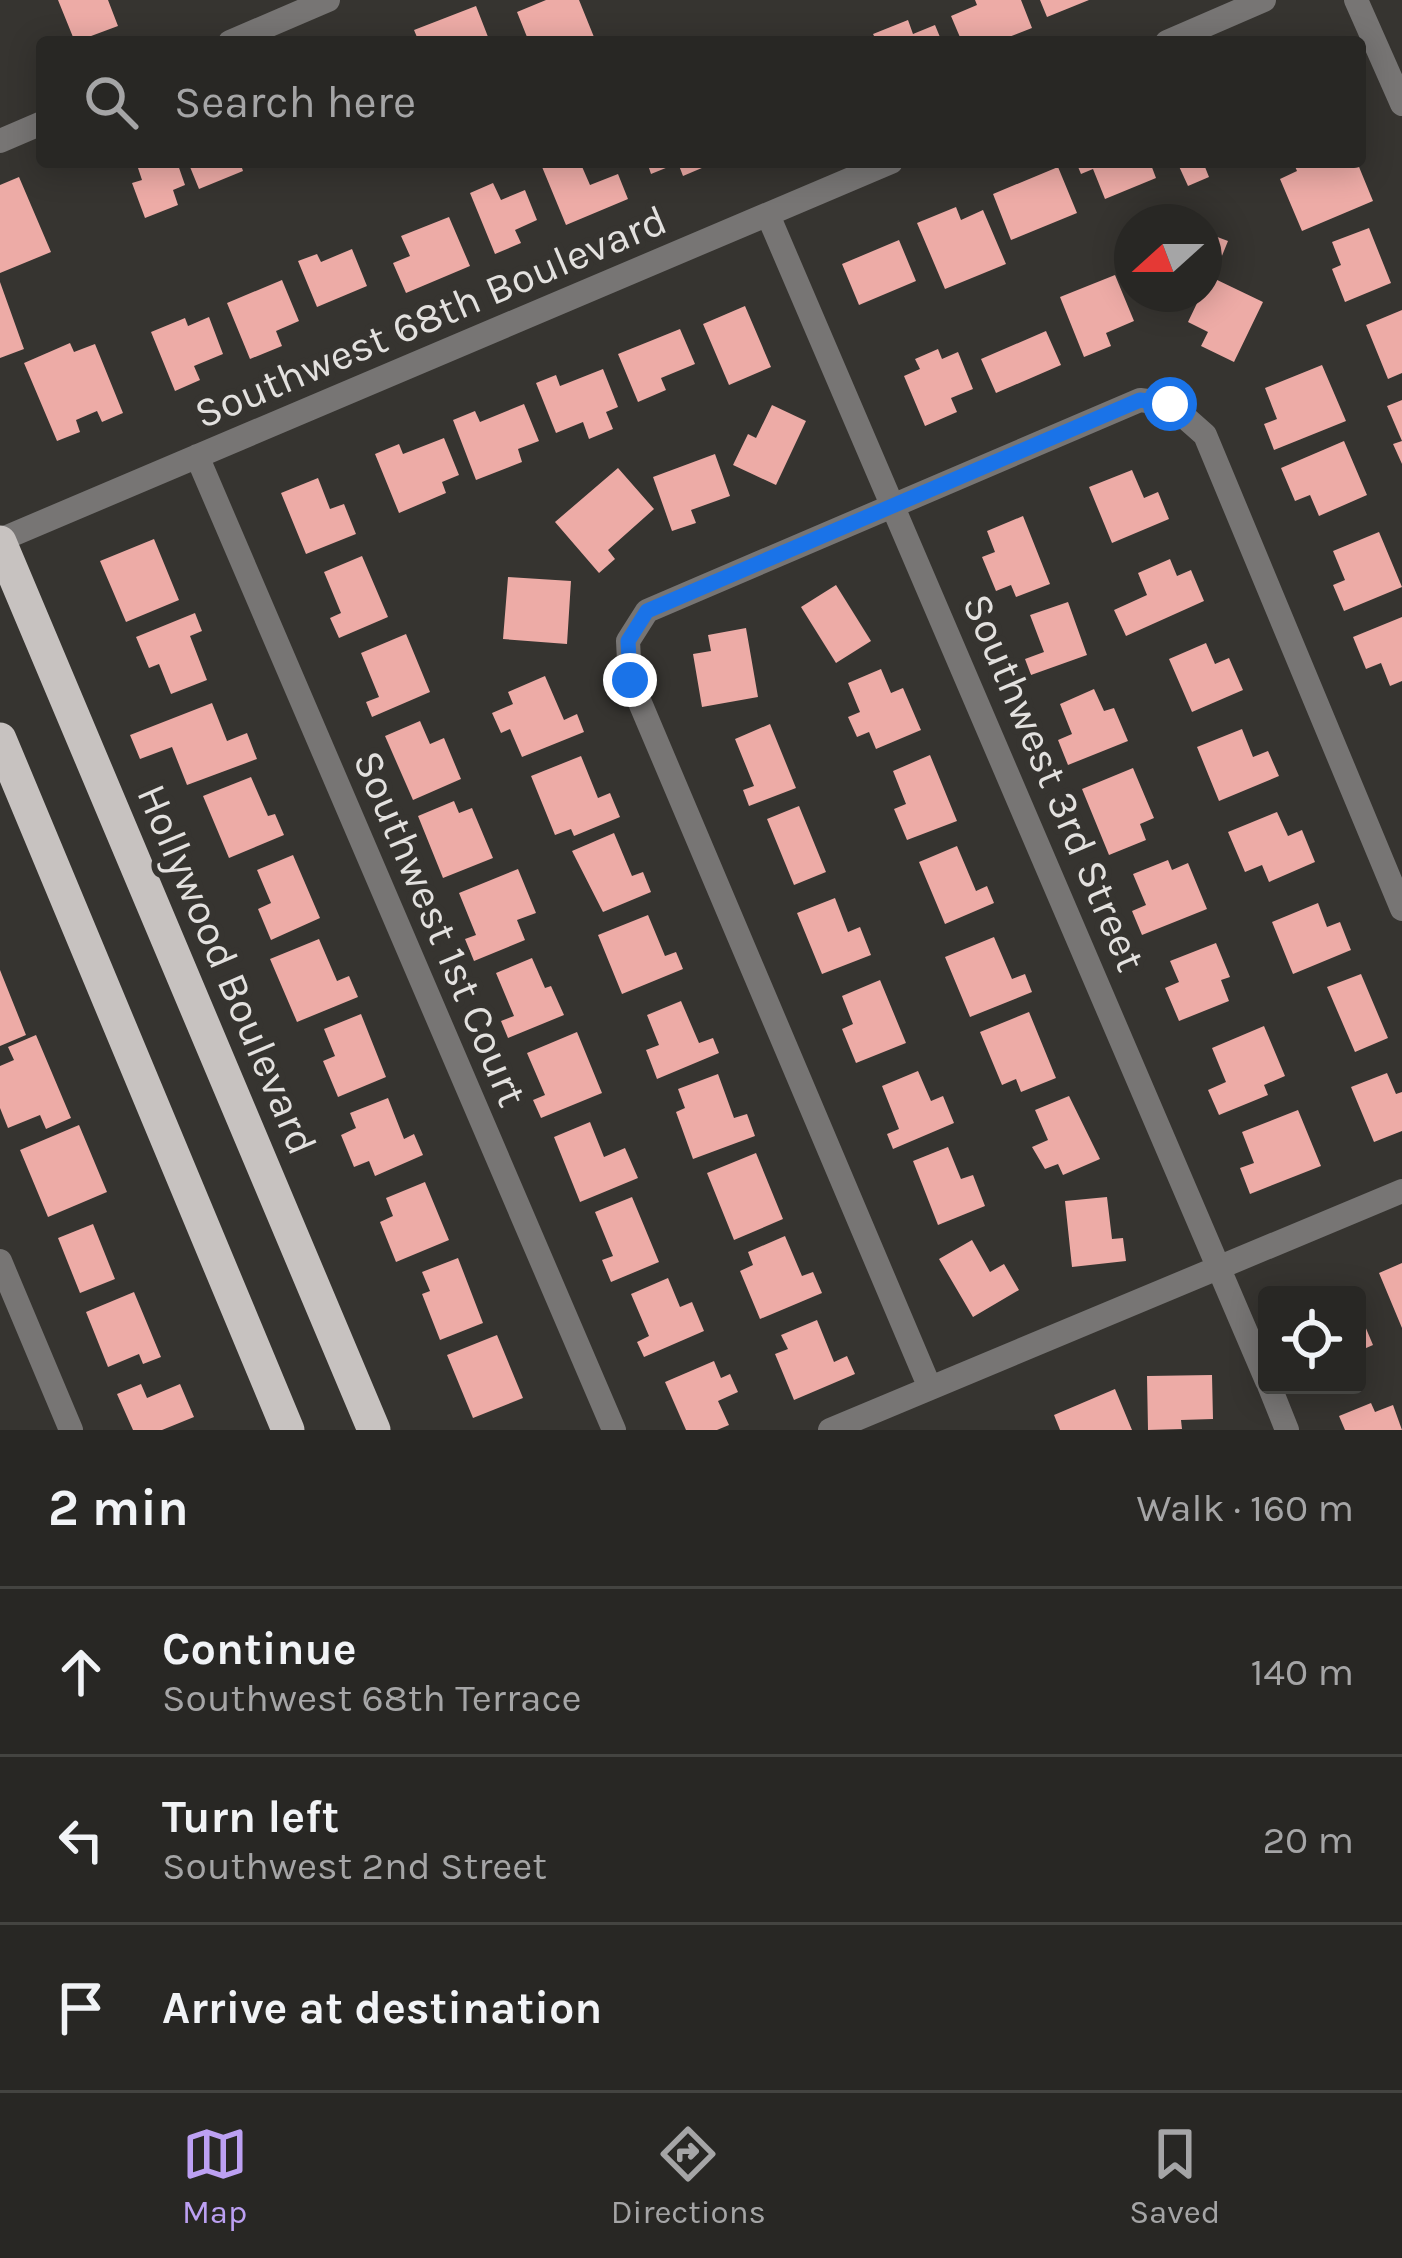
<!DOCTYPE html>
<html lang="en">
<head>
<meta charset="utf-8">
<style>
  :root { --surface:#282724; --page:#343331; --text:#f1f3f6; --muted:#a5a5a6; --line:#444441; --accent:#bca0f2 }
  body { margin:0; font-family:Karla,sans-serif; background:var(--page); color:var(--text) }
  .controls { position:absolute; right:36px; bottom:36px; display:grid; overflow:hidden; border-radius:12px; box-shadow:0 6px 30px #0003 }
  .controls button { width:108px; height:108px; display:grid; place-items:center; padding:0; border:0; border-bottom:3px solid var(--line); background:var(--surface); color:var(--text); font:60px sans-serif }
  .compass { position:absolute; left:1114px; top:204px; width:108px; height:108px; border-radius:50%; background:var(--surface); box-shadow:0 6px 30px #0003; rotate:249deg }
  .stop { position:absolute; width:36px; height:36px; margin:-27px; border:9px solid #1a73e8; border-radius:50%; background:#fff }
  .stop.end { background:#1a73e8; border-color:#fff; box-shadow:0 3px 12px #0008 }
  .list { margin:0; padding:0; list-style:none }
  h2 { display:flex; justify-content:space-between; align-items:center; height:156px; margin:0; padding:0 48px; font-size:51px }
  h2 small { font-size:39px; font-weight:400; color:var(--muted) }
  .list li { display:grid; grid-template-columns:78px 1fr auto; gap:36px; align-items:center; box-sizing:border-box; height:168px; padding:0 48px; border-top:3px solid var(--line) }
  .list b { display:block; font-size:45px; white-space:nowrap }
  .list p { margin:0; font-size:39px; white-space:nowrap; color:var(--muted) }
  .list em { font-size:39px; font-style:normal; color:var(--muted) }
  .icon { flex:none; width:66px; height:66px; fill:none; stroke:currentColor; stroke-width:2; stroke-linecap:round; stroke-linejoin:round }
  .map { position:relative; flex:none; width:1402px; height:1430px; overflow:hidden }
  .search { position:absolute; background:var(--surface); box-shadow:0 6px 30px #0003; left:36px; right:36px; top:36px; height:132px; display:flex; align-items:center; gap:30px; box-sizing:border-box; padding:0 42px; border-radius:12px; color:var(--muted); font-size:45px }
  .sheet { height:660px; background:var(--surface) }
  nav { display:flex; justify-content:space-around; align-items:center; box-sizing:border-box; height:168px; border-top:3px solid var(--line); background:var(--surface); font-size:33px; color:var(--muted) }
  nav a { display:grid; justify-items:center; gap:6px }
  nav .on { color:var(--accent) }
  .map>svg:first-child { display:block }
</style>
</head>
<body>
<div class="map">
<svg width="1402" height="1430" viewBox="0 0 1402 1430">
  <rect width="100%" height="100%" fill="#363430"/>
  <path fill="#edaba6" d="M58 0H108L118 26 75 42Z
    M546 0H579L596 42H529L517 12Z
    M975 0H1021L1032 28 996 42H962L951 16 977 5Z
    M1040 0H1089L1047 17Z
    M476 6 490 42H419L414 30Z
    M908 20 913 34 935 25 942 42H877L873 34Z
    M136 162H177L185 185 173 190 178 205 145 218 132 183 142 180Z
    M188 162H240L243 171 199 189Z
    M540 162H580L590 185 618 174 628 199 566 225Z
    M647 162H716L683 176 678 163 651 174Z
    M1076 162H1150L1156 178 1105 199 1093 169 1081 174Z
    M1177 162H1203L1209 177 1188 186Z
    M1293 162H1357L1373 201 1302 231 1280 179 1297 171Z
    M1058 167 1077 213 1011 240 993 194Z
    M19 177 51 252 0 273V185Z
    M493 183 501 200 525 190 537 220 515 230 521 243 495 254 470 193Z
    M956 207 961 220 983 210 1006 264 945 289 917 223Z
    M449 217 470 266 406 293 393 263 410 256 401 236Z
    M1369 228 1391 283 1345 302 1332 269 1341 265 1332 242Z
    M1204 232 1228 241 1213 278 1263 302 1234 362 1201 346 1208 332 1188 322 1210 276 1204 274Z
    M899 240 916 281 859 305 842 264Z
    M352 249 367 286 317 307 298 261 317 254 321 262Z
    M1115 275 1134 321 1106 333 1111 346 1084 357 1060 297Z
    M282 280 299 321 276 331 282 346 250 359 227 303Z
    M0 282 24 349 0 358Z
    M745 306 771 367 729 385 703 324Z
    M1402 310V373L1388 379 1366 325Z
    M209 317 223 354 194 366 200 380 175 391 151 332 185 318 188 326Z
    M680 329 695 364 661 378 666 390 638 402 618 354Z
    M1046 331 1061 365 996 393 981 359Z
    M70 343 74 352 95 344 123 413 102 422 97 411 76 420 80 432 57 441 24 363Z
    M938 349 942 359 958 352 973 389 951 398 957 412 925 426 904 376 920 369 915 359Z
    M1322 365 1346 421 1274 450 1264 424 1277 419 1265 388Z
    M603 369 618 407 606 412 613 429 589 439 583 422 556 433 536 383 556 375 560 386Z
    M1402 400V464L1393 444 1402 441 1387 406Z
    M524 404 539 441 518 449 522 462 476 480 453 420 475 411 480 422Z
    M772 405 806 421 776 485 733 465 748 434 756 438Z
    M444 438 459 475 442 482 446 493 399 513 375 454 399 444 403 454Z
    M1344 441 1367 495 1319 516 1310 495 1295 501 1281 468Z
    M715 454 730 496 691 510 696 523 672 531 653 477Z
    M618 468 654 509 608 550 615 559 599 573 555 522Z
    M1132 470 1144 498 1158 492 1169 519 1112 543 1089 487Z
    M318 478 330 509 344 504 356 534 306 554 281 493Z
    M1023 516 1050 584 1016 597 1011 585 996 591 982 557 995 552 987 531Z
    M1379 532 1402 587 1344 611 1333 585 1345 580 1333 551Z
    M154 539 179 600 126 622 100 561Z
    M362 556 388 617 339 638 330 618 341 613 324 572Z
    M1170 559 1177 576 1191 570 1204 601 1126 636 1114 610 1147 595 1138 573Z
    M508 577 571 581 567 644 503 639Z
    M836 585 871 641 836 663 801 607Z
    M1068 602 1087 655 1031 675 1025 659 1044 652 1030 615Z
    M195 613 202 631 190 636 207 680 171 694 159 664 149 668 136 637Z
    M1402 617V681L1390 686 1381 663 1366 669 1353 637Z
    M746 628 758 697 702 707 693 654 711 651 708 635Z
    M406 634 430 692 372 717 366 702 379 697 361 653Z
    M1206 643 1215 664 1229 658 1243 690 1192 712 1169 659Z
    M881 669 891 693 903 688 921 730 876 749 869 732 857 737 848 717 860 712 848 683Z
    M545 676 564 720 577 714 584 732 522 757 510 729 501 733 492 713 513 704 508 692Z
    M1094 689 1104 711 1114 708 1128 741 1068 765 1058 740 1072 734 1060 704Z
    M212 703 227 741 247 733 257 759 187 785 172 747 140 759 130 735Z
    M420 721 430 744 444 738 461 779 413 800 385 736Z
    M770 724 796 788 749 806 743 790 754 786 735 739Z
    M1242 729 1253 757 1268 751 1279 776 1219 801 1197 747Z
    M930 755 957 821 907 840 894 809 906 804 893 771Z
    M581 756 598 798 610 793 620 817 574 836 571 829 555 835 531 776Z
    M1133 768 1154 818 1140 824 1146 840 1109 855 1082 789Z
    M251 777 268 816 275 814 284 835 229 858 203 796Z
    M454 801 459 813 472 808 493 858 443 878 418 816Z
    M799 806 826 872 794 885 767 819Z
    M1277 812 1288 836 1302 830 1315 862 1269 882 1262 865 1245 872 1228 832Z
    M614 833 632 876 643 872 651 892 603 912 572 851Z
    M957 846 976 891 987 886 994 903 945 924 919 862Z
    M293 855 320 918 271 940 258 909 271 903 257 870Z
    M1168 860 1172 870 1188 863 1207 909 1142 935 1132 911 1146 905 1133 874Z
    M518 869 536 913 517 920 525 940 474 961 465 939 476 935 459 893Z
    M835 898 848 932 860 927 871 955 822 974 797 913Z
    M1318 903 1327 927 1340 922 1351 950 1293 974 1272 922Z
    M648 915 665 956 676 952 683 969 622 994 598 935Z
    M994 937 1012 979 1025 974 1032 992 970 1017 945 957Z
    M319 939 337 981 349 976 358 997 297 1022 270 959Z
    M1216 943 1230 977 1221 980 1229 1001 1179 1021 1165 988 1179 982 1170 961Z
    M532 958 545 988 551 986 564 1015 508 1038 501 1021 514 1016 496 973Z
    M0 970 26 1035 0 1046Z
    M1361 974 1388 1038 1355 1052 1327 987Z
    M880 980 906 1043 856 1063 842 1029 853 1024 842 996Z
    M681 1001 699 1043 713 1038 719 1053 657 1079 646 1050 659 1045 647 1015Z
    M1029 1012 1056 1078 1021 1092 1016 1079 1002 1085 980 1032Z
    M361 1014 386 1077 338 1097 323 1061 335 1056 324 1029Z
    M1264 1026 1285 1076 1264 1085 1268 1095 1219 1115 1208 1090 1226 1082 1212 1048Z
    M577 1032 602 1093 541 1118 533 1100 545 1095 527 1053Z
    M36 1035 71 1118 46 1129 40 1115 8 1128 0 1108V1066L14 1060 8 1047Z
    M918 1071 931 1101 943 1096 954 1123 893 1149 887 1134 899 1129 882 1086Z
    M1387 1073 1396 1094 1402 1092V1131L1374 1142 1351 1087Z
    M718 1074 734 1118 747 1114 755 1136 693 1159 676 1112 685 1108 678 1089Z
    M1069 1096 1100 1159 1063 1175 1058 1164 1045 1169 1032 1147 1048 1140 1035 1110Z
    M388 1098 404 1139 414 1134 423 1155 375 1176 369 1161 354 1167 341 1135 356 1128 350 1113Z
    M1298 1110 1321 1166 1250 1194 1240 1168 1254 1163 1242 1132Z
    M590 1122 604 1157 625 1148 638 1178 580 1202 554 1137Z
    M79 1125 107 1192 48 1217 20 1150Z
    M948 1147 961 1179 973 1175 985 1206 938 1225 913 1161Z
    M756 1153 783 1219 734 1240 707 1173Z
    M425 1182 449 1240 396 1262 380 1222 393 1216 386 1198Z
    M632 1197 659 1262 611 1282 602 1260 613 1256 595 1212Z
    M1107 1197 1112 1239 1123 1238 1126 1261 1072 1267 1065 1201Z
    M93 1224 115 1279 80 1293 58 1238Z
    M785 1236 802 1276 813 1272 822 1293 760 1319 740 1271 753 1265 748 1252Z
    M972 1240 990 1272 1004 1264 1019 1290 973 1317 939 1259Z
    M458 1258 483 1323 440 1340 422 1294 430 1291 422 1272Z
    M1402 1263V1328L1379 1273Z
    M668 1278 680 1307 692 1302 704 1331 644 1357 637 1342 649 1336 631 1294Z
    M134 1292 161 1357 143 1364 139 1354 108 1367 86 1312Z
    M1357 1307 1373 1345 1357 1352Z
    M817 1320 834 1362 847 1356 855 1374 794 1400 775 1354 788 1349 781 1335Z
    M497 1335 523 1398 473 1418 447 1355Z
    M714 1361 721 1378 730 1374 738 1392 718 1401 729 1425 717 1430H686L665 1382Z
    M1212 1375 1213 1419 1181 1420 1182 1429 1148 1430 1147 1376Z
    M141 1384 147 1398 180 1384 194 1417 162 1430H133L117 1394Z
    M1115 1389 1132 1430H1060L1054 1415Z
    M1371 1403 1375 1412 1393 1405 1402 1430H1345L1339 1416Z"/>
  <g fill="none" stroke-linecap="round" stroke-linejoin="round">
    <path stroke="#777574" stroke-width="24" d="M1356 0 1402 104
      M230 42 328 0
      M1167 42 1264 0
      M0 141 42 123
      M768 215 1267 1381
      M197 456 614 1430
      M0 540 891 162
      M0 1261 71 1430
      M1269 1385 1287 1430
      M930 1388 630 679 628 641 647 611 1140 400 1170 404 1205 435 1402 909
      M830 1430 1402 1191"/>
    <path stroke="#c7c2c0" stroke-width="33" d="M0 542 374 1430
      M0 739 288 1430"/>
  </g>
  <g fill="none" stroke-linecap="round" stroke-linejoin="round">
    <path stroke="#1a73e8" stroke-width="15" d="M630 680 628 641 647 611 1140 400 1170 404"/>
  </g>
  <g text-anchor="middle" stroke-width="12" stroke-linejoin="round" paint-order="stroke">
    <g font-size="42" fill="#e3e1df" stroke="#363430">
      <text transform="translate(430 316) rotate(-23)" y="15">Southwest 68th Boulevard</text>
      <text transform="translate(1055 782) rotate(67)" y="15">Southwest 3rd Street</text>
      <text transform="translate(441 928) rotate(67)" y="15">Southwest 1st Court</text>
      <text transform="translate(228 969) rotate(67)" y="15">Hollywood Boulevard</text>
    </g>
  </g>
</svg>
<div class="controls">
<button><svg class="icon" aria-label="locate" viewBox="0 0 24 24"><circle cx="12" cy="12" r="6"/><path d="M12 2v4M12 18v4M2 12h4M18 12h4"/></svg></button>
</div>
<svg class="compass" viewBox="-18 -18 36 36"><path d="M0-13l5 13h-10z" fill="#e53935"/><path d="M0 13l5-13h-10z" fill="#a5a5a6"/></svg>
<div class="stop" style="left:1170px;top:404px"></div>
<div class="stop end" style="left:630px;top:680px"></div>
<div class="search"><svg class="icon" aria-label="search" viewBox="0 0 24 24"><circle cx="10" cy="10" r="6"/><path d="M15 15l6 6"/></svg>Search here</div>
</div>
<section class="sheet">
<h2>2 min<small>Walk · 160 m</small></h2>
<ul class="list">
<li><svg class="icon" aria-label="ahead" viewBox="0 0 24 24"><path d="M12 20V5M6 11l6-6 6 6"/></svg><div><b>Continue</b><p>Southwest 68th Terrace</p></div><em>140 m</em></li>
<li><svg class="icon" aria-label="left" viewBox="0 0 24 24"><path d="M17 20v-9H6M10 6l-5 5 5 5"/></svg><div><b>Turn left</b><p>Southwest 2nd Street</p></div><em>20 m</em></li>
<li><svg class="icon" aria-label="arrive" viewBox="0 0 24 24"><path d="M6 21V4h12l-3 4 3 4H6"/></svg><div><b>Arrive at destination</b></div></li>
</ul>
</section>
<nav>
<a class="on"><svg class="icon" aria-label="map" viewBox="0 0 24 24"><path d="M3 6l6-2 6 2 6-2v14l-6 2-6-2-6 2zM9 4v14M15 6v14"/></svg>Map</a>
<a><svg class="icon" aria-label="directions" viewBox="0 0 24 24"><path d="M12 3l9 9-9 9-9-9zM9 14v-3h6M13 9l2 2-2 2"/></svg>Directions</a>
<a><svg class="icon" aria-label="saved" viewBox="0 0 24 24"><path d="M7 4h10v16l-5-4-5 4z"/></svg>Saved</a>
</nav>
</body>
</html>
